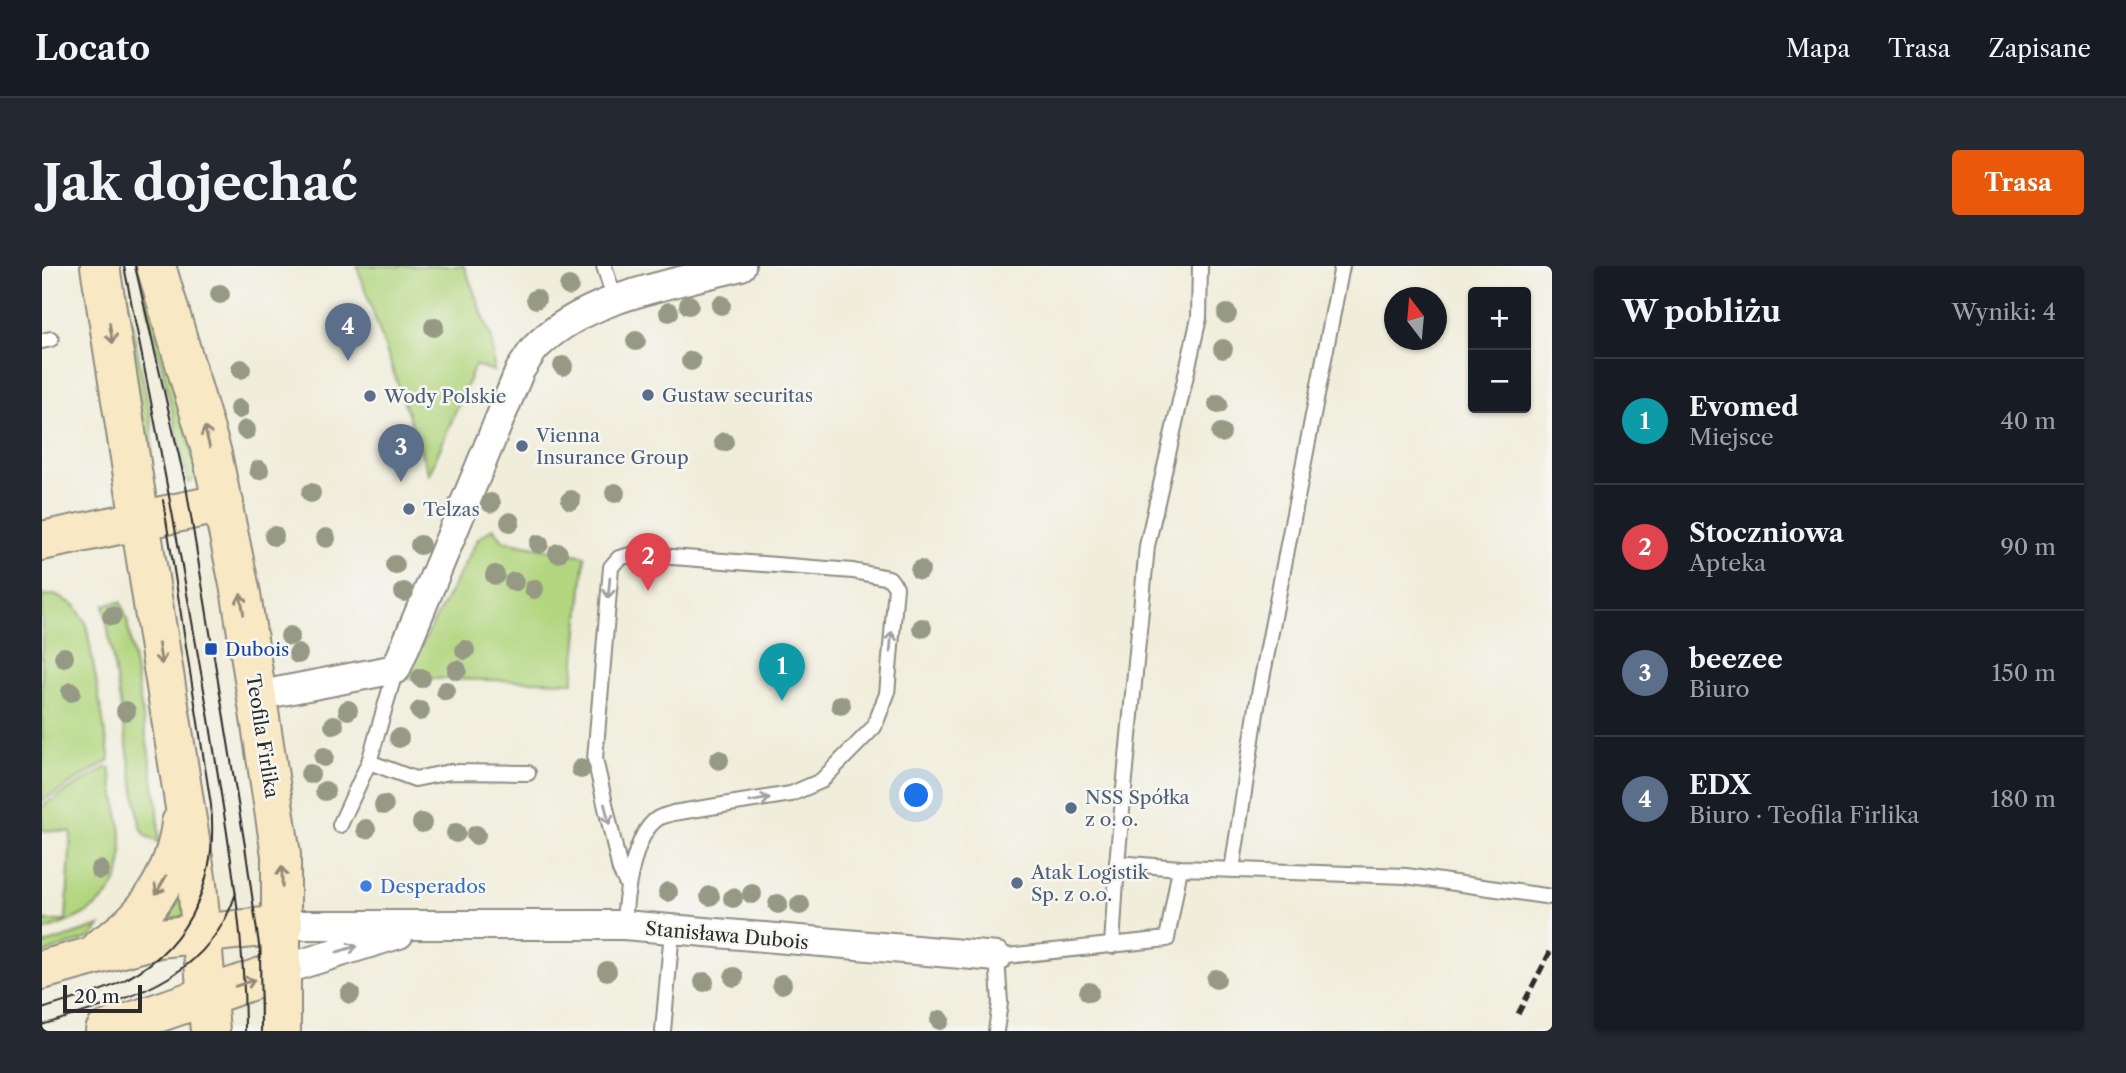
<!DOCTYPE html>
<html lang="pl">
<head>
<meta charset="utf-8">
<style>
  :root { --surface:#171b24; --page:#242831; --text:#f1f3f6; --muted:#9ea1a6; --line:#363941; --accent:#ea580c }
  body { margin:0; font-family:"Libre Caslon Text",serif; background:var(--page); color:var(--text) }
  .controls { position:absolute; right:21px; top:21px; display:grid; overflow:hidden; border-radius:7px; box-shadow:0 2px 5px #0004 }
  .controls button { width:63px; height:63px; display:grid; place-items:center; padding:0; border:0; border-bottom:2px solid var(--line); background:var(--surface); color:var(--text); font:35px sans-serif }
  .compass { position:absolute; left:1342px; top:21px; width:63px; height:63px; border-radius:50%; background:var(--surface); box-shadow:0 2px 5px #0004; rotate:344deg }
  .scale { position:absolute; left:21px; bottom:18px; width:79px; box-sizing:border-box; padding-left:7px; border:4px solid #2b2b2b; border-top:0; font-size:19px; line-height:24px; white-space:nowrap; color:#2b2b2b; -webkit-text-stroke:5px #f6f6f2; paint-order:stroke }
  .you { position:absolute; left:875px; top:530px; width:24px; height:24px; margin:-18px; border:5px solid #fff; border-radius:50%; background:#1a73e8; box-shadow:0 0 0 10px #1a73e833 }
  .badge { display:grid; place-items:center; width:46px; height:46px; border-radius:50%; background:var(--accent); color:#fff; font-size:23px; font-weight:700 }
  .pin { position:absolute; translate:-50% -58px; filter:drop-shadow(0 2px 4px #0008) }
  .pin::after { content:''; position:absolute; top:37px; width:24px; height:21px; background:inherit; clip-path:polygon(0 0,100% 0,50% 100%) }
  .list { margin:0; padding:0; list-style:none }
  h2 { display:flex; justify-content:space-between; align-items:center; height:91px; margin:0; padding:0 28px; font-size:30px }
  h2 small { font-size:23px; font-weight:400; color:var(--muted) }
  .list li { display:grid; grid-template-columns:46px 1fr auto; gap:21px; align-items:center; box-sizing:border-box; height:126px; padding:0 28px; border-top:2px solid var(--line) }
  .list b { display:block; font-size:26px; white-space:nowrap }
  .list p { margin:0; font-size:23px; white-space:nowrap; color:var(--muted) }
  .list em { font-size:23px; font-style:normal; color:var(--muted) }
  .map { position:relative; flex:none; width:1510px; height:765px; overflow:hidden; border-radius:7px }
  header { display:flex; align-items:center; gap:42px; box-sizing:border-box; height:98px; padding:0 35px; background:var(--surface); border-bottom:2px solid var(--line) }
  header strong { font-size:33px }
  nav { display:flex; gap:38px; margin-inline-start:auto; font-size:24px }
  .intro { display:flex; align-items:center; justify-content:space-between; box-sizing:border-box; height:168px; padding:0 42px }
  h1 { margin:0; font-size:49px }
  .button { padding:18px 32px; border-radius:7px; background:var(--accent); color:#fff; font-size:24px; font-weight:700 }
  main { display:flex; gap:42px; padding:0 42px }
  aside { flex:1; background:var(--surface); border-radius:7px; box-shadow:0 2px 5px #0004 }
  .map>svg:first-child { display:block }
</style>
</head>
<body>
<header>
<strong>Locato</strong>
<nav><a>Mapa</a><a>Trasa</a><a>Zapisane</a></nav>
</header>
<div class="intro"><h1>Jak dojechać</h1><a class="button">Trasa</a></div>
<main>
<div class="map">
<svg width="1510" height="765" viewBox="0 0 1510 765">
  <rect width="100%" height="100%" fill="#f6f6f2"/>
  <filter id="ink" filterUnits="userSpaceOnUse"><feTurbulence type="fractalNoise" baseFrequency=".0143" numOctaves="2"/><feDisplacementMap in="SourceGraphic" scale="14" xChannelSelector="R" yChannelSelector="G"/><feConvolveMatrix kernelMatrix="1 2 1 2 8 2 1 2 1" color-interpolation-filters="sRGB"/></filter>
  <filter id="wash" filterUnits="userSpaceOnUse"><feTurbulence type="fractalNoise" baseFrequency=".00686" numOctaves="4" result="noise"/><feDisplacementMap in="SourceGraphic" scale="28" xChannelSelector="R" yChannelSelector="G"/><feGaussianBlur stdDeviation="1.57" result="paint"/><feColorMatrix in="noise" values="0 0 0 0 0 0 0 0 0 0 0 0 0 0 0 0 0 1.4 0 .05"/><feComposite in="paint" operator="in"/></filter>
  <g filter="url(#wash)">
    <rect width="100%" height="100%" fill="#f0edda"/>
    <path fill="#b2d67f" stroke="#6e8055" stroke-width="2" d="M315 0H422L450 73 452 105 433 99 387 209Z
      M83 23 110 160V217L81 29Z
      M102 23 110 29 155 209 147 218Z
      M451 262 462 275 543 290 531 416 362 412 436 273Z
      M13 329 33 339 44 357 68 494 0 535V330Z
      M79 336 85 354 116 543 117 577 103 569 98 559 62 339Z
      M63 502H68C83 589 102 634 0 665V655H24L29 566 0 564V540Z
      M134 611 143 650 112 657Z
      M58 660 50 671 0 688V679Z"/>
  </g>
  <g filter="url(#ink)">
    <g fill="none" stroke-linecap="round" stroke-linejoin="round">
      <defs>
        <path id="lane" d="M562 0 573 35
          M0 75 9 73
          M327 496 373 513 408 506 486 507
          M298 559 327 496 354 403
          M1075 597 1105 280 1157 52 1158 0
          M1138 602 1364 610 1510 631
          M1190 604 1217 428 1300 0
          M582 659C583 633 591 569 615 553 619 550 626 549 631 547L749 528 779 515 832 461 845 428 854 321 847 312 811 305 592 288 577 292 569 301 553 493 578 604 585 618
          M621 765 630 665
          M954 765 958 737 955 691 1125 673 1138 602 1075 597 1070 680"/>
        <path id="street" d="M214 430 354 403 478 104C484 96 489 85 497 78 548 29 633 18 699 0
          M241 659H582L955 691
          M240 704 357 668"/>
        <path id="secondary" d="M58 0 155 618 168 765
          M114 0 170 188 199 328 239 589V765
          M0 275 182 237
          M59 681C104 654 133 609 139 557
          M0 704 117 672 241 659
          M63 765 240 704"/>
      </defs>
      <use href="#lane" stroke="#8e8c82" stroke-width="18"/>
      <use href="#street" stroke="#8e8c82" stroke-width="32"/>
      <use href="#secondary" stroke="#8e8c82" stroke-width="42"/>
      <use href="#lane" stroke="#fff" stroke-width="14"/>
      <use href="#street" stroke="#fff" stroke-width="28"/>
      <use href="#secondary" stroke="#f8e8c3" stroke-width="38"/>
      <path stroke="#2b2b2b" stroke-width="2" d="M82 0C113 153 142 305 168 459 184 562 203 661 203 765
        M93 0 144 220 203 580 218 686 219 765
        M0 743C29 733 60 727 86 712 151 677 176 609 169 539L121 234
        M0 759C79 734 165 718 194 627"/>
      <path stroke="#2b2b2b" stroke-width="5" stroke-dasharray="10 5" stroke-linecap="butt" d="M1476 748 1510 682"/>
    </g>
    <g fill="#969a85">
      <circle cx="527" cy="20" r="10"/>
      <circle cx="178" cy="28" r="10"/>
      <circle cx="494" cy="33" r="10"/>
      <circle cx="647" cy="39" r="10"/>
      <circle cx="679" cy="39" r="10"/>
      <circle cx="627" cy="46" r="10"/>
      <circle cx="1185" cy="48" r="10"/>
      <circle cx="392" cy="61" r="10"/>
      <circle cx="594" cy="75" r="10"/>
      <circle cx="1181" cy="83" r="10"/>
      <circle cx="649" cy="95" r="10"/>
      <circle cx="521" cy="100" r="10"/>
      <circle cx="199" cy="103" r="10"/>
      <circle cx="1176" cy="138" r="10"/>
      <circle cx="197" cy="143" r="10"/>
      <circle cx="204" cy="164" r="10"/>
      <circle cx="1179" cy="167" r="10"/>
      <circle cx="682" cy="176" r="10"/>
      <circle cx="217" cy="204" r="10"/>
      <circle cx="269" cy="227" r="10"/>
      <circle cx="573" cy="227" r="10"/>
      <circle cx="529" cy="234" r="10"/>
      <circle cx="449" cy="237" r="10"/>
      <circle cx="468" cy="256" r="10"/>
      <circle cx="232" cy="270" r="10"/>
      <circle cx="284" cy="272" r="10"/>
      <circle cx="497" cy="278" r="10"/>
      <circle cx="378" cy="279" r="10"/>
      <circle cx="516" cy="287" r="10"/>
      <circle cx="353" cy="299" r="10"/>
      <circle cx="878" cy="304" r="10"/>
      <circle cx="453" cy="309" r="10"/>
      <circle cx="472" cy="316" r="10"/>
      <circle cx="492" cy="323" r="10"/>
      <circle cx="362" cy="326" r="10"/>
      <circle cx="70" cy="350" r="10"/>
      <circle cx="880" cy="362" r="10"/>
      <circle cx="248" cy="370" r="10"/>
      <circle cx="423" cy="384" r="10"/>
      <circle cx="256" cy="388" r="10"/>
      <circle cx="22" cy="391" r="10"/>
      <circle cx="415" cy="404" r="10"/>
      <circle cx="379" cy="412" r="10"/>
      <circle cx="404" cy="425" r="10"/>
      <circle cx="29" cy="426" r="10"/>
      <circle cx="799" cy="439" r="10"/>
      <circle cx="306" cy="444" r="10"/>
      <circle cx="84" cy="445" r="10"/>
      <circle cx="378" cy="445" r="10"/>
      <circle cx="292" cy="459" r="10"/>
      <circle cx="357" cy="472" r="10"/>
      <circle cx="282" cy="491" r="10"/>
      <circle cx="677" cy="494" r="10"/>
      <circle cx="539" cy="503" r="10"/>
      <circle cx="268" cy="508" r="10"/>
      <circle cx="283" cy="525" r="10"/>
      <circle cx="342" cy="539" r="10"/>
      <circle cx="380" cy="557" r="10"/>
      <circle cx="324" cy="563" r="10"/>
      <circle cx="414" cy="567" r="10"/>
      <circle cx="434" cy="569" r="10"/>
      <circle cx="58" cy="604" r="10"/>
      <circle cx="626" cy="626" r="10"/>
      <circle cx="710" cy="628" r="10"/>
      <circle cx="668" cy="630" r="10"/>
      <circle cx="691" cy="632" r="10"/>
      <circle cx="736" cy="638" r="10"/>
      <circle cx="758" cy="639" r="10"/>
      <circle cx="565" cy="705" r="10"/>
      <circle cx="692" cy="711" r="10"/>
      <circle cx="1174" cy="713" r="10"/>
      <circle cx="662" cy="716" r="10"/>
      <circle cx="740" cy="718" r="10"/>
      <circle cx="1047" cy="726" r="10"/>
      <circle cx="308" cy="728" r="10"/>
      <circle cx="898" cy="754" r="10"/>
    </g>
    <defs><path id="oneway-shaft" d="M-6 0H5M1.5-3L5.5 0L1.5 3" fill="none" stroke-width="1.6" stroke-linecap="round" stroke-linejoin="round" transform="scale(1.75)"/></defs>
    <g stroke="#928a77">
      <use href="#oneway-shaft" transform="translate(69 67) rotate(81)"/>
      <use href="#oneway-shaft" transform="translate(165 171) rotate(-105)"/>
      <use href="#oneway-shaft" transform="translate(200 338) rotate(-99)"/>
      <use href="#oneway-shaft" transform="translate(118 388) rotate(81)"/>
      <use href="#oneway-shaft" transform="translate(240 611) rotate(-91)"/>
      <use href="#oneway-shaft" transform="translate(119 619) rotate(120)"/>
      <use href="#oneway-shaft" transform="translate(203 717) rotate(-19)"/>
    </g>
    <g stroke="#a0a0a0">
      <use href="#oneway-shaft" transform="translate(567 322) rotate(95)"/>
      <use href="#oneway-shaft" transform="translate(849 376) rotate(-85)"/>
      <use href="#oneway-shaft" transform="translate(718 534) rotate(-10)"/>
      <use href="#oneway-shaft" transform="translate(565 548) rotate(76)"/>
      <use href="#oneway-shaft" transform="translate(305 683) rotate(-17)"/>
    </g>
  </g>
  <g fill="#5c6f8a" stroke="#f6f6f2" stroke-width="2.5">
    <circle cx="606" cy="129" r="7"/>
    <circle cx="328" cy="130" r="7"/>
    <circle cx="480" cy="180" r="7"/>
    <circle cx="367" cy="243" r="7"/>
    <circle cx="1029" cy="542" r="7"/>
    <circle cx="975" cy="617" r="7"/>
  </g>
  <rect fill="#1a4fb4" stroke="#f6f6f2" stroke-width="2.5" x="162" y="376" width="14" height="14" rx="3.5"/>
  <circle fill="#3f7fe0" stroke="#f6f6f2" stroke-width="2.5" cx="324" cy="620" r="7"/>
  <g text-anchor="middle" stroke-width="5" stroke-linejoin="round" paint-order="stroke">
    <g font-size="19" fill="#4e5e75" stroke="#f6f6f2" text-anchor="start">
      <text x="620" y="136">Gustaw securitas</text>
      <text x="342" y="137">Wody Polskie</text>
      <text x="494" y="176">Vienna<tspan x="494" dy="22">Insurance Group</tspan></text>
      <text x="381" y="250">Telzas</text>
      <text x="1043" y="538">NSS Spółka<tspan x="1043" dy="22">z o. o.</tspan></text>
      <text x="989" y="613">Atak Logistik<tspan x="989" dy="22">Sp. z o.o.</tspan></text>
    </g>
    <g font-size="19" fill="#164399" stroke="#f6f6f2" text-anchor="start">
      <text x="183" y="390">Dubois</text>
    </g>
    <g font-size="19" fill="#2b2b2b" stroke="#f6f6f2">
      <text transform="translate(221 470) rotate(81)" y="7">Teofila Firlika</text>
      <text transform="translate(685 669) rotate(5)" y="7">Stanisława Dubois</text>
    </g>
    <g font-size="19" fill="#366cbe" stroke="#f6f6f2" text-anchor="start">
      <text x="338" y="627">Desperados</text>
    </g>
  </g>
</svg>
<div class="controls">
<button>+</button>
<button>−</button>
</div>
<svg class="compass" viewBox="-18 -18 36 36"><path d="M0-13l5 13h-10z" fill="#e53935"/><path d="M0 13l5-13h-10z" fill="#9ea1a6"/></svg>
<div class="scale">20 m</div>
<div class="you"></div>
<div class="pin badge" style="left:740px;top:435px;background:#0f9aa8">1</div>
<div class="pin badge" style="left:606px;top:325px;background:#e0444e">2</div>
<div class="pin badge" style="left:359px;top:216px;background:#5c6f8a">3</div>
<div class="pin badge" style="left:306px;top:95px;background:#5c6f8a">4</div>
</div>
<aside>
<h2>W pobliżu<small>Wyniki: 4</small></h2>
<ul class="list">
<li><span class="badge" style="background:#0f9aa8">1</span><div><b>Evomed</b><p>Miejsce</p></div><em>40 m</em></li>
<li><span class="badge" style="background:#e0444e">2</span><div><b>Stoczniowa</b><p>Apteka</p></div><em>90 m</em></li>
<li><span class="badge" style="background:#5c6f8a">3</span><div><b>beezee</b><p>Biuro</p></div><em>150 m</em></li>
<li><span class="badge" style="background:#5c6f8a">4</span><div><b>EDX</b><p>Biuro · Teofila Firlika</p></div><em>180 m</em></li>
</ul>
</aside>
</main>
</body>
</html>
